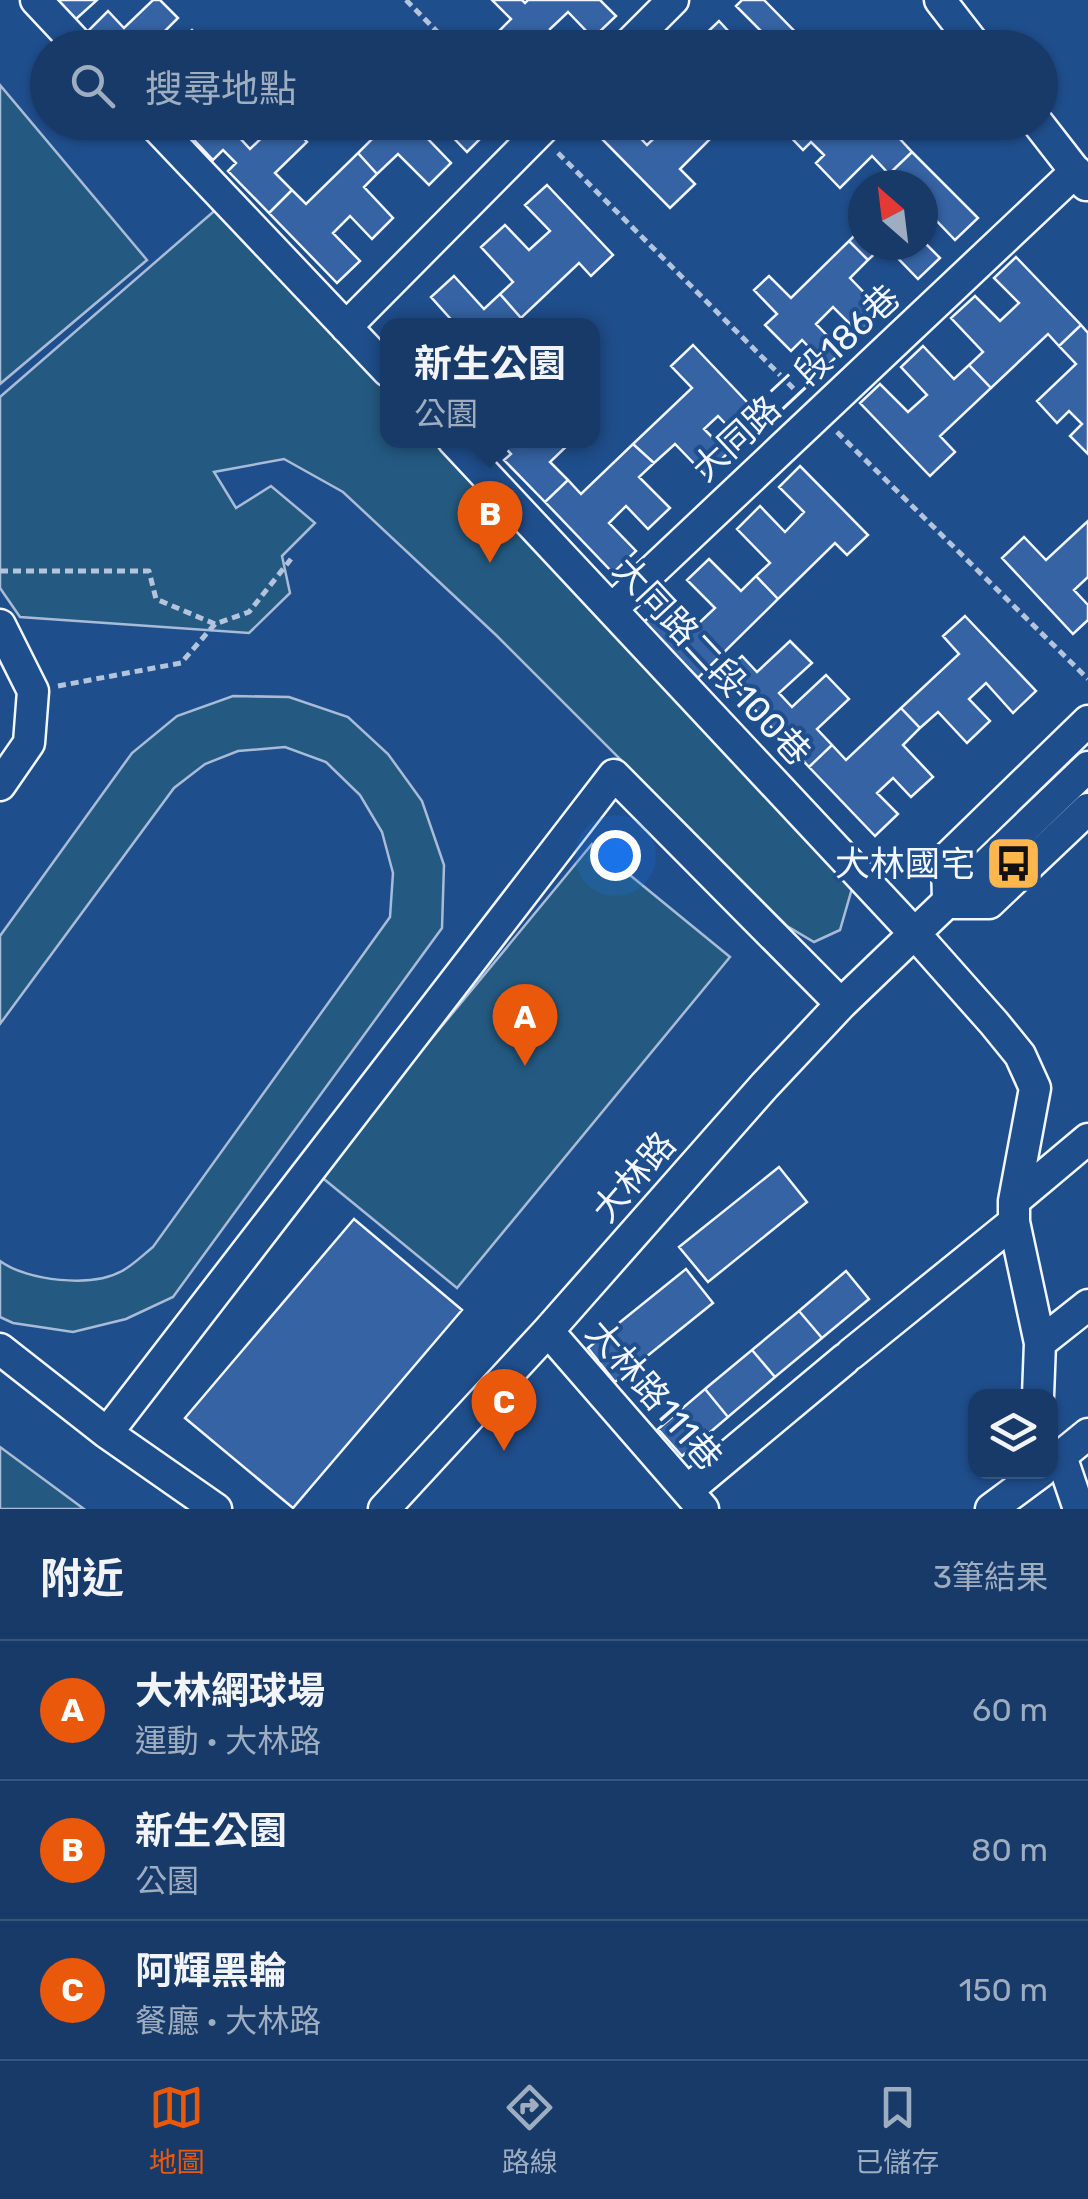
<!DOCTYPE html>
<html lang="zh-TW">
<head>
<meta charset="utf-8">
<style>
  :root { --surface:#173a69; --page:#20416f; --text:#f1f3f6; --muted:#9eadc0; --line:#36547d; --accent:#ea580c }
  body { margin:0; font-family:Rubik,"Noto Sans TC",sans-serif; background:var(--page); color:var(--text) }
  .controls { position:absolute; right:30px; bottom:30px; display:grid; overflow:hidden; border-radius:20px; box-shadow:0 2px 8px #0004 }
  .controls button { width:90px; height:90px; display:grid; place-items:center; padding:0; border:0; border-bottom:2px solid var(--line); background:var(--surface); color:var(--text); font:50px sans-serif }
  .compass { position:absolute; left:848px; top:170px; width:90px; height:90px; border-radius:50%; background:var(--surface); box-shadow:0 2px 8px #0004; rotate:332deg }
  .you { position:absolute; left:615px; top:855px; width:35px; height:35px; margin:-25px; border:8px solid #fff; border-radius:50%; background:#1a73e8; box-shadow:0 0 0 15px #1a73e833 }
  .badge { display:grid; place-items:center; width:65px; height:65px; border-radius:50%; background:var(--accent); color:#fff; font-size:32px; font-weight:700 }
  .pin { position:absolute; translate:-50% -82px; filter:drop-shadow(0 2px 5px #0008) }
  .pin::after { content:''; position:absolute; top:52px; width:35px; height:30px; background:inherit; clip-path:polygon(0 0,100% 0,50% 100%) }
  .popup { position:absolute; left:380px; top:318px; width:220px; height:130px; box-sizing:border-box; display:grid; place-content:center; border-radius:20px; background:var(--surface); filter:drop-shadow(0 2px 8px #0005); font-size:32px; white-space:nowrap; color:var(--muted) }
  .popup b { font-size:38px; color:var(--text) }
  .popup::after { content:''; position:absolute; left:50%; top:100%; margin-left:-20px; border:20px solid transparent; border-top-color:var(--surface) }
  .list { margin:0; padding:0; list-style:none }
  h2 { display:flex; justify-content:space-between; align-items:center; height:130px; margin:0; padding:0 40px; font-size:42px }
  h2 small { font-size:32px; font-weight:400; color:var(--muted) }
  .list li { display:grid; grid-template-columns:65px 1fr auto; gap:30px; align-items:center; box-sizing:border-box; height:140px; padding:0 40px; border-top:2px solid var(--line) }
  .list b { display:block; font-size:38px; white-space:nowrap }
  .list p { margin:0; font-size:32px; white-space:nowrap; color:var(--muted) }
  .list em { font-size:32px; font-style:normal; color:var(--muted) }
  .icon { flex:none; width:55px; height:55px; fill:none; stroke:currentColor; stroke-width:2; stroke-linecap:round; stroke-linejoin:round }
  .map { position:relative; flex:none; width:1088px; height:1509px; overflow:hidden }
  .search { position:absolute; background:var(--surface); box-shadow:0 2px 8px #0004; left:30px; right:30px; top:30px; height:110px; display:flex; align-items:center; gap:25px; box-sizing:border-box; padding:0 35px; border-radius:55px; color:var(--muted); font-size:38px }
  .sheet { height:550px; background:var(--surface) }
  nav { display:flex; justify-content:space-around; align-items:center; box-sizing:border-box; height:140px; border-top:2px solid var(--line); background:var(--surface); font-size:28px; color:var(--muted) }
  nav a { display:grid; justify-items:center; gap:5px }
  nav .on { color:var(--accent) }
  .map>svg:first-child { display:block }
</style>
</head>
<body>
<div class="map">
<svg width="1088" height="1509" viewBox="0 0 1088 1509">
  <rect width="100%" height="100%" fill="#1f4e8c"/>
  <path fill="#245a82" stroke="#a8bbd7" stroke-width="2.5" d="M0 85 147 260 0 384Z
    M220 206 387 381 388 440 444 441 853 885 840 930 814 942 787 926 496 635 343 492 284 459 214 472 236 508 271 486 315 523 282 556 290 593 249 633 20 617 0 588V397Z
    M233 696 289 697 348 717 388 754 422 801 444 865 442 928 173 1297 126 1319 73 1332 13 1323 0 1317V1261C27 1281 92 1288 122 1271 133 1265 143 1255 153 1247L390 917 393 873 382 832 360 795 326 762 285 747 238 751 205 764 174 788 0 1024V936L132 753 177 716Z
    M592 844 730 957 457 1288 319 1175Z
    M0 1447 84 1509H0Z"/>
  <path fill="#3563a3" stroke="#f2f6ff" stroke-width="2.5" d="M58 0H97L76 19Z
    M153 0H160L178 18 148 48H104L88 31 108 11 124 28Z
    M492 0H522L525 3 528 0H600L616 16 593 38 568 12 550 29 568 48H538L536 46 534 48H517L500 30 511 19Z
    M742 0H764L811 48H748L763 33 736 6Z
    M719 21 744 48H696L694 45Z
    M192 30 209 48H174Z
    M183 122H251L238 136 250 149 278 122H289L307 142 275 173 292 190 269 213 228 171 236 163 223 150 213 160 180 125Z
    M389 122H482L489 130 467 152 442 126 428 139 451 163 429 185 398 154 377 174 358 153Z
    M613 122H625L647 145 666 127 661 122H727L680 169 695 184 670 208 599 136Z
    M788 122H884L912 152 889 174 872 156 840 188 816 163 824 155 811 142 803 150 782 128Z
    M912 152 978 218 955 240 929 213 923 219V185H900L889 174Z
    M358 153 377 174 364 187 393 218 372 239 350 216 333 233 360 261 337 283 269 213 292 190 306 204Z
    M547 185 613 255 591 276 579 263 521 318 500 294 513 282 481 247 505 225 529 250 550 231 525 205Z
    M863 227V245H884L868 260 849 241Z
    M849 241 868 260 850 278 882 311 859 333 833 307 816 324 842 351 827 366 802 340 791 351 765 325 777 314 754 290 769 276 791 298Z
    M923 241 940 258 918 279 885 245H923Z
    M1016 257 1081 325 1059 346 1048 334 991 388 969 365 983 352 951 318 975 296 1000 321 1019 303 994 278Z
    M454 276 484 309 500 294 521 318 513 326H457L431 297Z
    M1081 325 1088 333V454L1070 436 1082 424 1069 411 1057 423 1037 401 1076 364 1059 346Z
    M693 345 765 421 743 442 718 416 704 429 728 453 705 475 675 444 654 463 633 444 692 388 671 366Z
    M923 346 954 379 969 365 991 388 940 436 955 452 930 476 860 403 880 384 908 412 927 395 901 367Z
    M498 440H573L550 462 568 480 545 502 504 460 511 454Z
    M633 444 654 463 639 477 670 508 648 529 626 506 609 523 636 551 613 573 545 502 568 480 581 494Z
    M800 466 868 535 847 555 835 543 778 599 756 576 770 563 737 529 760 506 785 532 804 512 779 487Z
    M1088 521V577L1074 590 1088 605V620L1073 634 1002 558 1024 537 1046 560Z
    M709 559 741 591 756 576 778 599 698 678 643 623 668 598 696 626 715 608 687 580Z
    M965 616 1036 691 1013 713 986 683 969 699 990 721 967 743 938 712 920 728 901 708 959 654 943 636Z
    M790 641 812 663 779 693 792 707 826 675 849 699 817 729 832 745 809 767 722 675 742 656 757 672Z
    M901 708 920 728 903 745 933 777 911 797 893 778 877 793 898 814 875 836 809 767 832 745 846 760Z
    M779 1167 807 1202 708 1282 679 1247Z
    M354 1219 462 1310 293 1508 185 1418Z
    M686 1269 713 1303 615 1382 588 1348Z
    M846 1271 869 1299 822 1338 799 1311Z
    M799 1311 822 1338 775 1377 752 1350Z
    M752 1350 775 1377 728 1417 705 1389Z
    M705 1389 728 1417 682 1456 658 1429Z"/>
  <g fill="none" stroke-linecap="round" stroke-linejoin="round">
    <defs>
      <path id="minor" d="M36 0 81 48
        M940 0 977 48
        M625 48 673 0
        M152 122 388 371
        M1037 122 1086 185
        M346 327 549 122
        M453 440 915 934 994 1023 1020 1055 1035 1088 1014 1201V1222L1040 1343 1038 1396
        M612 609 1076 171
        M0 625 33 691 29 743 0 785
        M1088 721 947 858 948 903H989L1088 809
        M1014 1201 1088 1139
        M548 1331 703 1509
        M1040 1343 1088 1305
        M0 1349 107 1433
        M851 1354 1014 1222
        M688 1490 845 1359
        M216 1509 107 1433 614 775 841 1004
        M384 1509 548 1331 765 1085 841 1004 1088 767
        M991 1509 1041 1472
        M1079 1509 1061 1456 1088 1434"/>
    </defs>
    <use href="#minor" stroke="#f2f6ff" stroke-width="35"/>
    <path stroke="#b3c4dc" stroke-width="5" stroke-dasharray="8 5" stroke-linecap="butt" d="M406 0 453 48
      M558 153 801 396
      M837 432 1088 679
      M0 571H149L156 599 215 624 249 612 291 559
      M58 686 181 663 215 624"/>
    <use href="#minor" stroke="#1f4e8c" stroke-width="30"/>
  </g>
  <defs>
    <symbol id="bus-square" viewBox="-11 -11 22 22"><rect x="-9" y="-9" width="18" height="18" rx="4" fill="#ffb74d" stroke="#1f4e8c"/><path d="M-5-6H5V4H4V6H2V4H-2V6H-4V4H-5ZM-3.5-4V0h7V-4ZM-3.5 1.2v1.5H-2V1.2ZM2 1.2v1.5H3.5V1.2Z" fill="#111"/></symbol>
  </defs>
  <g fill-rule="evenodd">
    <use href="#bus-square" x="982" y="832" width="63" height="63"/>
  </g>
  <g text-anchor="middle" stroke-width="8" stroke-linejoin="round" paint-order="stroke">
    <g font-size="35" fill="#f2f6ff" stroke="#1f4e8c">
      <text transform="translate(796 383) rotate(-43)" y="12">大同路二段186巷</text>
      <text transform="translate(712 661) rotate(47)" y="12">大同路二段100巷</text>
      <text transform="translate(634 1177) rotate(-49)" y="12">大林路</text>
      <text transform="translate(654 1395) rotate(49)" y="12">大林路111巷</text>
    </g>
    <g font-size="35" fill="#f2f6ff" stroke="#1f4e8c" text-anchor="end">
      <text x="975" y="876">大林國宅</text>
    </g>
  </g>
</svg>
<div class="controls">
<button><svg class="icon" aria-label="layers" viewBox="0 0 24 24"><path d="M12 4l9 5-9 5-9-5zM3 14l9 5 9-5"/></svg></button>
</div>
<svg class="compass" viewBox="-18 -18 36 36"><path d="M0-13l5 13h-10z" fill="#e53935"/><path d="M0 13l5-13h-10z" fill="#9eadc0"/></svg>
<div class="you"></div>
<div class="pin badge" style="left:525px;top:1066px">A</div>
<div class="pin badge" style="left:490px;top:563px">B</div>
<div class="popup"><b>新生公園</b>公園</div>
<div class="pin badge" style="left:504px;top:1451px">C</div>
<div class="search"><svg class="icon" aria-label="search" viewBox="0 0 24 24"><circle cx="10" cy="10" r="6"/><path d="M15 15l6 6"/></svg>搜尋地點</div>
</div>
<section class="sheet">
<h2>附近<small>3筆結果</small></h2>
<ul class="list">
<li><span class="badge">A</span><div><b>大林網球場</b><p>運動 · 大林路</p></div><em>60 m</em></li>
<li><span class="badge">B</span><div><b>新生公園</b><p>公園</p></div><em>80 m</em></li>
<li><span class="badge">C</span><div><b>阿輝黑輪</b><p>餐廳 · 大林路</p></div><em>150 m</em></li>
</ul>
</section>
<nav>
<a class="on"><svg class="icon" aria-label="map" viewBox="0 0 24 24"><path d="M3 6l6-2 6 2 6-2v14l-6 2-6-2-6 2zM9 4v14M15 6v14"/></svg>地圖</a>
<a><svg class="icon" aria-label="directions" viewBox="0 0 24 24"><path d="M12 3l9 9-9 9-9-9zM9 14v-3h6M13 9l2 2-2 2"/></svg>路線</a>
<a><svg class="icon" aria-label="saved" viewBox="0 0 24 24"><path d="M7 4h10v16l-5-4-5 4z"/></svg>已儲存</a>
</nav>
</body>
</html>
